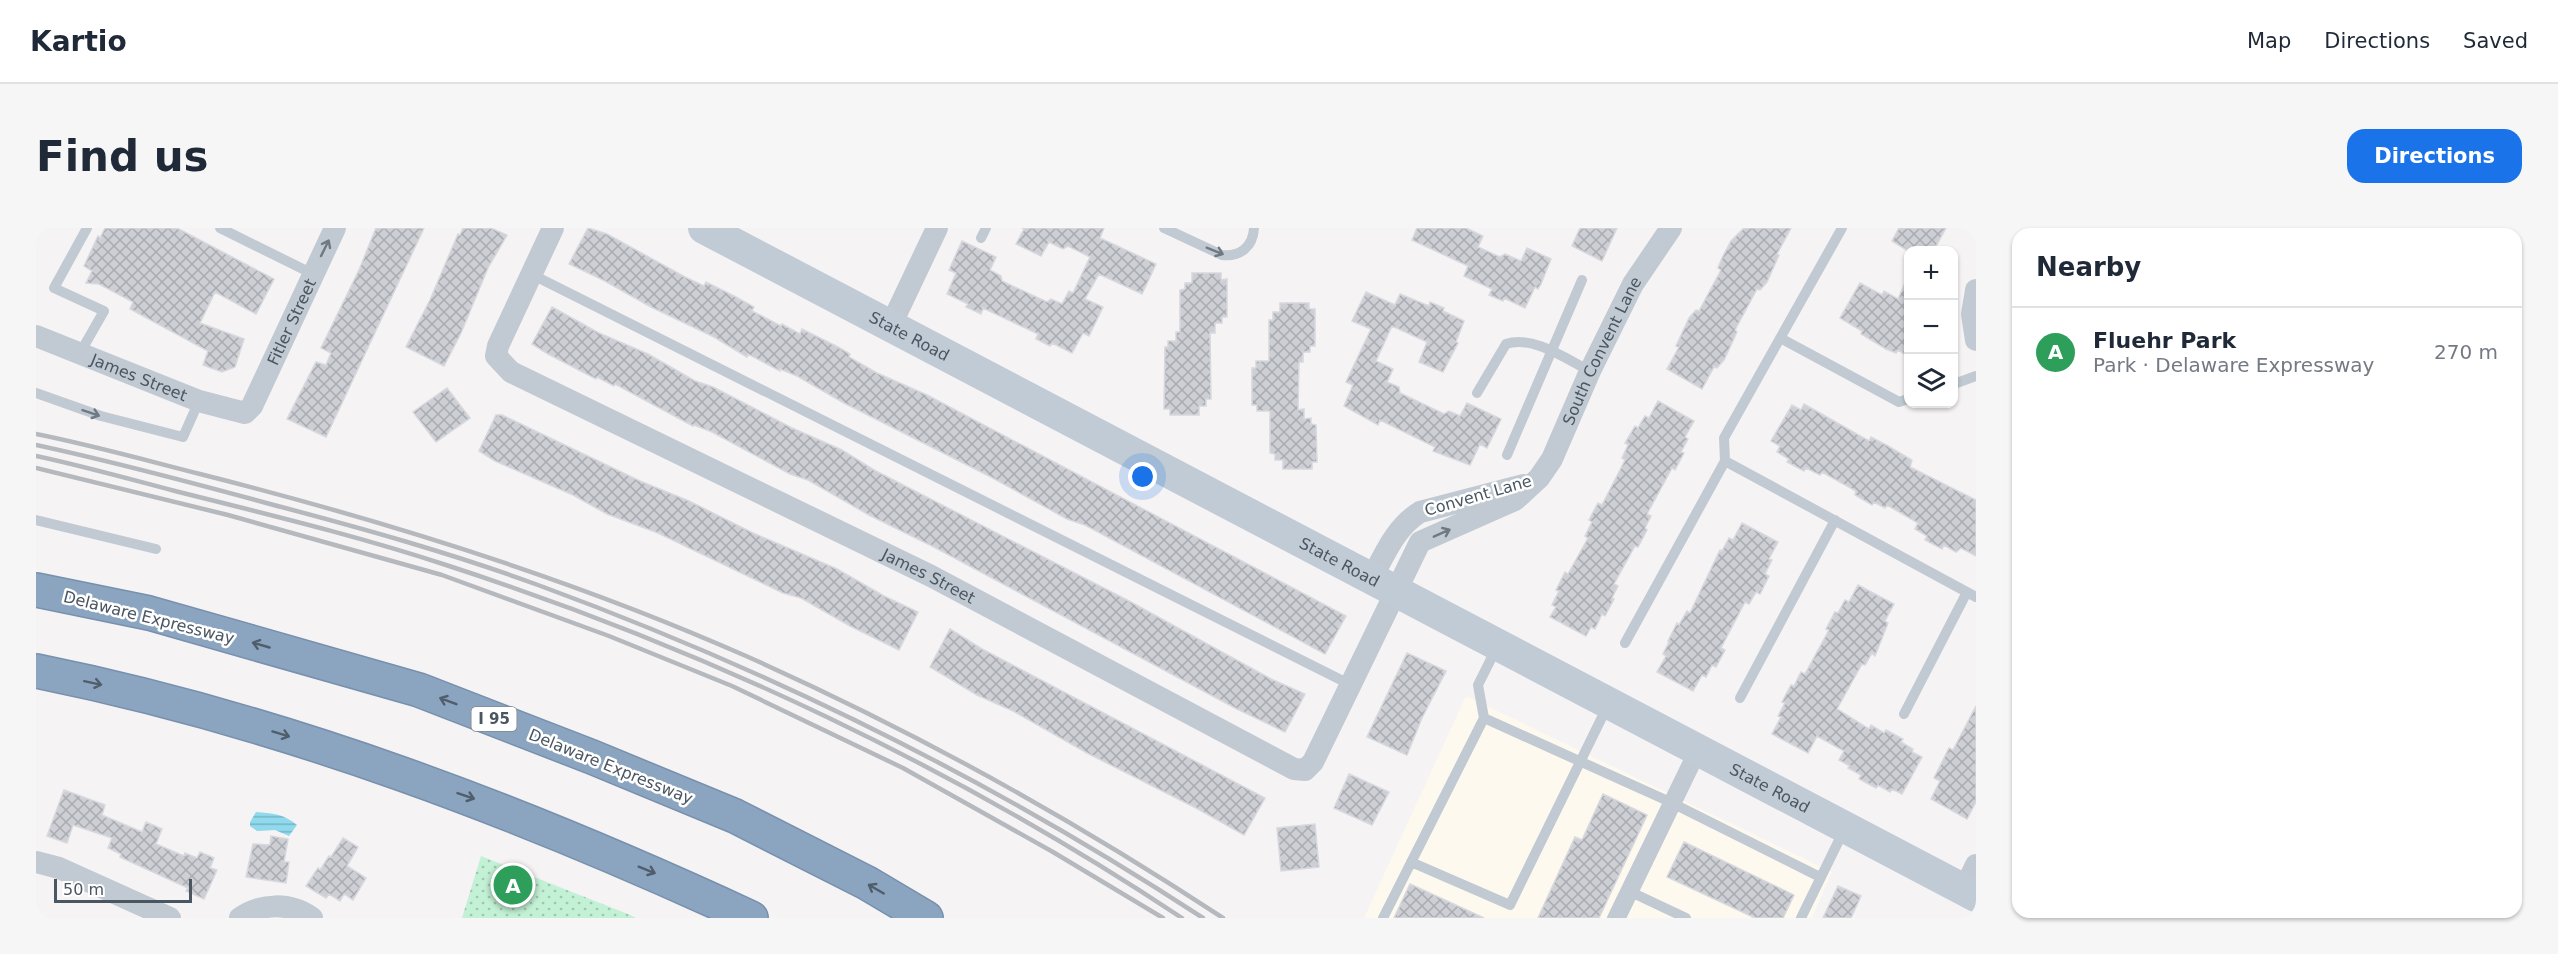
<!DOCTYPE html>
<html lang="en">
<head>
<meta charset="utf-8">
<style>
  :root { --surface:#fff; --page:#f6f6f7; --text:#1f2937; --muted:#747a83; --line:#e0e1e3; --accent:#1a73e8 }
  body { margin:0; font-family:"DejaVu Sans",sans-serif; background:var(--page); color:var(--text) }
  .controls { position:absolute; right:18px; top:18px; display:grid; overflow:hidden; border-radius:12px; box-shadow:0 2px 4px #0004 }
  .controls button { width:54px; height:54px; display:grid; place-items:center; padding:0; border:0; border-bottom:2px solid var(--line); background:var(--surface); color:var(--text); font:30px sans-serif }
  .scale { position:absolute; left:18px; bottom:15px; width:138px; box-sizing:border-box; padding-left:6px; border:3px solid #4a5661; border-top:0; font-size:16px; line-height:21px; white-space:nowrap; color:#4a5661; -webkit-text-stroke:4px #fff; paint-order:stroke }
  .you { position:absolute; left:1107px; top:249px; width:21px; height:21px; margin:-15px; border:4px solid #fff; border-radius:50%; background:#1a73e8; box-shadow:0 0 0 9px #1a73e833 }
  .badge { display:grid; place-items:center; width:39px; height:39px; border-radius:50%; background:var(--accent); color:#fff; font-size:20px; font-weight:700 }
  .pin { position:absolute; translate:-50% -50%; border:3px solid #fff; box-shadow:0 2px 6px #0006 }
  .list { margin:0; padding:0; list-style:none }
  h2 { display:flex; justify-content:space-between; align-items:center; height:78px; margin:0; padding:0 24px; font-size:26px }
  h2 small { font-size:20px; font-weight:400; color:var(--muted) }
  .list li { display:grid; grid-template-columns:39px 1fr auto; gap:18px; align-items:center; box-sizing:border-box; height:90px; padding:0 24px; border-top:2px solid var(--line) }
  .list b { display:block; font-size:22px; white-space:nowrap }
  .list p { margin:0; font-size:20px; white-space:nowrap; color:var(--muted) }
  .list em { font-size:20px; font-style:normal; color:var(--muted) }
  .icon { flex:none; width:33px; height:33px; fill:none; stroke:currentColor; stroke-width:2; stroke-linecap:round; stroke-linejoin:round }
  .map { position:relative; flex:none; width:1940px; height:690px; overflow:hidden; border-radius:18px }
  header { display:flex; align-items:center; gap:36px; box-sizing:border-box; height:84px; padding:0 30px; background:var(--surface); border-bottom:2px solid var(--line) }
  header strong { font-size:28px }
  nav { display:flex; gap:33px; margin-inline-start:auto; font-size:21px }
  .intro { display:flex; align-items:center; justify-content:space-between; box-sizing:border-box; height:144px; padding:0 36px }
  h1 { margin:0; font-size:42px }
  .button { padding:15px 27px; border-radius:18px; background:var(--accent); color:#fff; font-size:21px; font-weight:700 }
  main { display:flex; gap:36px; padding:0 36px }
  aside { flex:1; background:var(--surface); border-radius:18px; box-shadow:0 2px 4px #0004 }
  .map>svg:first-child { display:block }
</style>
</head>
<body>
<header>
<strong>Kartio</strong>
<nav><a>Map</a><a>Directions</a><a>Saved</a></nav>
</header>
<div class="intro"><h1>Find us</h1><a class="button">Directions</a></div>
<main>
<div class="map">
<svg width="1940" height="690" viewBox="0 0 1940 690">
  <defs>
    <pattern id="park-dots" width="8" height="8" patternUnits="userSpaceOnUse" patternTransform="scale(1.5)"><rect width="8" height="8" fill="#c3f1d5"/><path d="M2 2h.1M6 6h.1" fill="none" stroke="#a0c6b0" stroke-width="1.8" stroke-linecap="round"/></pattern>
    <pattern id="water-rules" width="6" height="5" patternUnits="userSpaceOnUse" patternTransform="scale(1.5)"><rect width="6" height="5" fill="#90daee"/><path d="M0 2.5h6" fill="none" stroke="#78b4c4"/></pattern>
    <pattern id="building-cross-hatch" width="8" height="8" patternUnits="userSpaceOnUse" patternTransform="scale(1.5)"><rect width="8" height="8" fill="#cdcfd5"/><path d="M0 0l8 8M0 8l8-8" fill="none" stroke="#a8abb0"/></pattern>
  </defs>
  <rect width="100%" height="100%" fill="#f5f3f3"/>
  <path fill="#fdf9ef" d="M1430 468 1796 644 1776 690H1328Z"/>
  <path fill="url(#park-dots)" d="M445 628 592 686 600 690H426Z"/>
  <path fill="url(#water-rules)" d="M220 584C236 585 248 586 261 597L253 608 239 602 221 603 214 598V594Z"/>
  <path fill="url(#building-cross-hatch)" stroke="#d7d9de" stroke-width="1.5" d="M69 0H141L238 51 220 86 179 64 164 95 208 111 199 139 186 144 167 137 172 123 94 81 97 74 63 56 50 55 56 43 48 38 62 8 64 10Z
    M340 0H388L290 209 251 191 280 134 290 137 295 125 285 120 323 42Z
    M427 0H455L471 7 452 40 425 105 408 138 370 119 394 72 422 6 424 7Z
    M552 0 571 6 649 49 668 58 670 54 700 69 718 79 716 83 745 98 746 96 764 106 766 101 802 119 814 126 813 129 841 145 891 167 1310 388 1289 426 1049 297 1031 291 953 248 808 175 761 148 744 141V143L712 126 711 129 678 109 615 79 567 52 533 36Z
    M986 0H1068L1064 10 1120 36 1106 66 1063 46 1049 71 1067 79 1053 108 1047 105 1036 125 1016 115 1014 118 1000 111 1002 106 947 80 945 86 930 79 932 76 911 66 920 45 913 42 926 13 960 29 954 42 965 48 966 53 1011 74 1015 71 1026 76 1033 63 1037 65 1054 29 1032 18 1027 21 1013 14 1005 28 980 16 988 1Z
    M1381 0H1430L1447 8 1442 19 1464 29 1469 26 1485 33 1491 20 1515 31 1505 56 1502 61 1499 59 1489 80 1468 70 1467 73 1453 67 1456 61 1428 48 1432 38 1376 12Z
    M1544 0H1581L1566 33 1536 18Z
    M1708 0H1755L1741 26 1743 27 1731 54 1724 62 1721 61 1699 102 1701 104 1688 132 1681 140 1678 139 1666 161 1631 141 1643 119 1640 118 1653 90 1660 82 1663 83 1685 42 1682 40 1686 30 1695 13Z
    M1863 0H1910L1898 22 1872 23 1856 13Z
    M1156 45H1185V52L1191 51V89H1186V95H1179V105H1174L1175 171H1170V178H1163V187H1134V181H1128L1129 119H1132V113H1140V104H1144V62L1149 61V55H1156Z
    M1872 48V128L1862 122 1860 125 1850 121 1825 106 1826 103 1804 90 1824 55 1846 67 1848 63 1862 71Z
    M1330 64 1359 77 1364 66 1393 78 1394 74 1408 80 1407 83 1428 93 1420 114 1422 115 1407 144 1383 134 1391 114 1356 98 1340 133 1357 141 1351 154 1363 159 1364 165 1408 186 1413 183 1424 188 1431 175 1465 191 1451 220 1444 216 1434 237 1397 223 1399 219 1344 192 1342 197 1308 178 1317 157 1310 154 1335 101 1316 93Z
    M1244 75H1273V81H1279V118H1274V124H1267V134H1263L1262 182 1268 181V191L1275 190V196L1280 197 1281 234H1276V241H1247V232H1239V226L1234 225V183H1221V177H1216V140H1220V133H1233V92H1237V84H1244Z
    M516 79 563 105 612 126 659 153 677 159 756 200 806 222 838 242 1093 373 1235 451 1269 466 1249 504 1201 481 898 319 833 287 772 252 754 246 676 204 658 197 657 198 579 156 578 158 561 149 560 151 512 126 496 116Z
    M411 160 434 190 400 214 377 184Z
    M1622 173 1658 193 1649 209 1652 211 1645 224 1648 225 1639 242 1636 240 1611 286 1615 288 1609 300 1611 302 1602 319 1599 318 1578 356 1582 358 1576 370 1578 371 1569 388 1566 386 1559 401 1555 399 1550 408 1514 389 1520 379 1516 377 1523 363 1520 362 1529 344 1532 346 1552 310 1549 308 1556 294 1553 292 1562 275 1566 277 1589 232 1586 230 1592 217 1589 215 1599 198 1602 200 1609 188 1613 190Z
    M1768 176 1833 213 1835 209 1852 218 1876 232 1874 239 1940 272V328L1925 320 1920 324 1908 317 1906 321 1889 312 1891 308 1879 301 1882 295 1851 277 1849 280 1838 274 1836 277 1819 267 1820 263 1786 244 1784 247 1770 240 1768 243 1751 234 1753 231 1741 224 1744 218 1735 213 1756 177 1765 182Z
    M460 187H466L604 253 653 273 717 305 801 341 848 368 882 384 863 422 814 398 765 370 747 365 622 305 571 286 537 267 459 233 443 223Z
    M1706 295 1742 314 1733 331 1736 332 1729 346 1733 348 1724 366 1720 364 1713 376 1709 374 1685 420 1689 422 1680 439 1676 437 1670 449 1666 447 1657 463 1621 444 1630 428 1627 426 1633 414 1632 413 1641 395 1643 397 1651 383 1654 385 1684 322 1686 323 1693 310 1697 312Z
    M1822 357 1858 376 1849 393 1852 395 1839 428 1836 425 1829 437 1826 436 1801 481 1833 501 1835 497 1848 505 1850 502 1867 511 1865 514 1877 521 1876 524 1886 529 1866 566 1856 561 1854 564 1842 557 1840 560 1823 551 1825 547 1812 540 1814 538 1803 532 1808 523 1781 508 1772 525 1736 506 1745 489 1742 488 1749 475 1746 474 1755 457 1758 458 1765 444 1769 446 1793 402 1790 401 1799 384 1802 385 1809 372 1813 374Z
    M914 401 946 421 1229 570 1208 607 1162 581 1051 525 977 483 941 467 894 439Z
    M1371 425 1410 443 1386 490 1371 527 1331 509Z
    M1940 478V574L1931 591 1895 571 1904 553 1898 550 1913 520 1917 522Z
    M1313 546 1353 564 1336 597 1298 580Z
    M28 562 69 577 66 587 106 604 110 594 126 601 120 616 148 628 149 625 161 630 164 624 178 630 174 640 181 642 168 671 150 663 152 660 84 629 85 626 72 620 76 610 37 597 31 615 11 608Z
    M1567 566 1611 587 1563 690H1502L1539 609 1546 612Z
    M1279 596 1283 639 1245 643 1241 600Z
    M235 608 252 611 248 634H253L250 655 210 649 217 616 234 617Z
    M307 610 322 619 311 638 330 650 317 672 308 666 304 673 293 666 290 670 270 658 282 640 284 642 293 628 295 629Z
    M1648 614 1758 667 1747 690H1719L1631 649Z
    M1374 656 1448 690H1358Z
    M1802 658 1825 668 1815 690H1787Z"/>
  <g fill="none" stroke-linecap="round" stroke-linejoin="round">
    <defs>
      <path id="motorway" d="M0 362 113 385 383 462 556 529 699 588 831 655 890 690
        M0 443C248 493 486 584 715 690"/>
    </defs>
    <use href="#motorway" stroke="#7690ad" stroke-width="36"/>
    <path stroke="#c1cad2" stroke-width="10" d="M184 0 277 46
      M1128 0 1186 27C1204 29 1217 19 1218 0
      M945 10 950 0
      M495 46 1315 457
      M1744 110 1863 174 1872 171
      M44 125 68 83 18 60 51 0
      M1918 156 1940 148
      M0 165 65 188 147 209 163 173
      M1441 165 1470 116C1497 107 1530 131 1554 143
      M1471 227 1546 52
      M1689 233 1688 210 1806 0
      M0 292 120 321
      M1589 415 1689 233 1940 369
      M1704 470 1799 292
      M1868 486 1931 364
      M1448 490 1632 573
      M1640 577 1784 649
      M1375 634 1474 677 1572 477
      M1597 665 1650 690
      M1347 690 1448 490 1442 457 1461 419
      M1576 690 1657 523
      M1585 690 1665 525
      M1765 690 1808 602"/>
    <g stroke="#c1cad2" stroke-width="22">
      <path id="s1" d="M517 0 462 118 460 128 475 144 895 348 1258 541 1269 542 1277 534 1384 314 1479 272 1503 250 1516 231 1554 143 1597 56 1635 0"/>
      <path d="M1940 62 1936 86 1940 112"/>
      <path d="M855 97 901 0"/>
      <path id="s2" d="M0 108 163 173 209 185 216 178 299 0"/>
      <path d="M1336 350C1349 325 1360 299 1384 284L1488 257"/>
      <path d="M0 634 23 640 134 690"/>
      <path d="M1928 662 1940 637"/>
      <path d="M204 690C225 675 254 674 276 690"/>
    </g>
    <path stroke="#c1cbd6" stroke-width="32" id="s3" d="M668 0 1940 668"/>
    <use href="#motorway" stroke="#8ba5c1" stroke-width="33"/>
    <path stroke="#b5b8bd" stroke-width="4.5" d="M0 206C55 217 109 232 164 246 350 293 534 350 710 428 876 502 1035 590 1187 690
      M0 217C79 234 157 255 234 276 325 300 415 325 502 357 736 443 959 554 1167 690
      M0 228C47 238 93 251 139 263 230 286 322 308 410 337 669 421 920 540 1146 690
      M0 240 192 287 406 347 573 408 696 458 867 540 1017 624 1127 690"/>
  </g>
  <defs><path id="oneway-shaft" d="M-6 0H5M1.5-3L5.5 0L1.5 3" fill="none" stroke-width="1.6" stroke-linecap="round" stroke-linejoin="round" transform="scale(1.5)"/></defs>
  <g stroke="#6e7983">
    <use href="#oneway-shaft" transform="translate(289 20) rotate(-64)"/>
    <use href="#oneway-shaft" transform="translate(1179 23) rotate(22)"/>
    <use href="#oneway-shaft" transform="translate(55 185) rotate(19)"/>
    <use href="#oneway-shaft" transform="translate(1406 305) rotate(-24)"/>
  </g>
  <g stroke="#505e6b">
    <use href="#oneway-shaft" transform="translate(225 417) rotate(-164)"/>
    <use href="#oneway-shaft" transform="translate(57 455) rotate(12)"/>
    <use href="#oneway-shaft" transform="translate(412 473) rotate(-159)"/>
    <use href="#oneway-shaft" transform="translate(245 506) rotate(17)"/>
    <use href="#oneway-shaft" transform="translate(430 568) rotate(19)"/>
    <use href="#oneway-shaft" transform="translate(611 642) rotate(22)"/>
    <use href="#oneway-shaft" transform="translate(840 661) rotate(-150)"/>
  </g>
  <g text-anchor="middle" stroke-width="5" stroke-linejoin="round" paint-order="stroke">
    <rect fill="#fff" stroke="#808990" stroke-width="1.5" x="435.5" y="479" width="45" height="24" rx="4.5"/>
    <g font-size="15" font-weight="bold" fill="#4a5661">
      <text x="458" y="496">I 95</text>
    </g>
    <g font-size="16" fill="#4a5661" stroke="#fff">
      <text dy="6" stroke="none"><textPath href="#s2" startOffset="326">Fitler Street</textPath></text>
      <text dy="6" stroke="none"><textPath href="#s3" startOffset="232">State Road</textPath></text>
      <text dy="6" stroke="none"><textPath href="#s1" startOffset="1586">South Convent Lane</textPath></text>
      <text dy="6" stroke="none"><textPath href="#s2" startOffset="111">James Street</textPath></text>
      <text transform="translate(1442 267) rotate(-16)" y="6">Convent Lane</text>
      <text dy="6" stroke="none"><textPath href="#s3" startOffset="718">State Road</textPath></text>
      <text dy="6" stroke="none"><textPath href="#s1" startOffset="627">James Street</textPath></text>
      <text transform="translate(113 389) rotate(14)" y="6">Delaware Expressway</text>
      <text transform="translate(575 538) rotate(22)" y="6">Delaware Expressway</text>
      <text dy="6" stroke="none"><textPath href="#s3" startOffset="1204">State Road</textPath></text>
    </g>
  </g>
</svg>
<div class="controls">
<button>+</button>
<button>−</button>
<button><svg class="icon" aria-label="layers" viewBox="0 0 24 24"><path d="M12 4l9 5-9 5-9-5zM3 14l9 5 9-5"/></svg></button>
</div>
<div class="scale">50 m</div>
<div class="you"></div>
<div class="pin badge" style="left:477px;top:657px;background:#2e9e5b">A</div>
</div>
<aside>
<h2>Nearby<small></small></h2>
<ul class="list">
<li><span class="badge" style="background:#2e9e5b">A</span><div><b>Fluehr Park</b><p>Park · Delaware Expressway</p></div><em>270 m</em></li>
</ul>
</aside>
</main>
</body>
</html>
